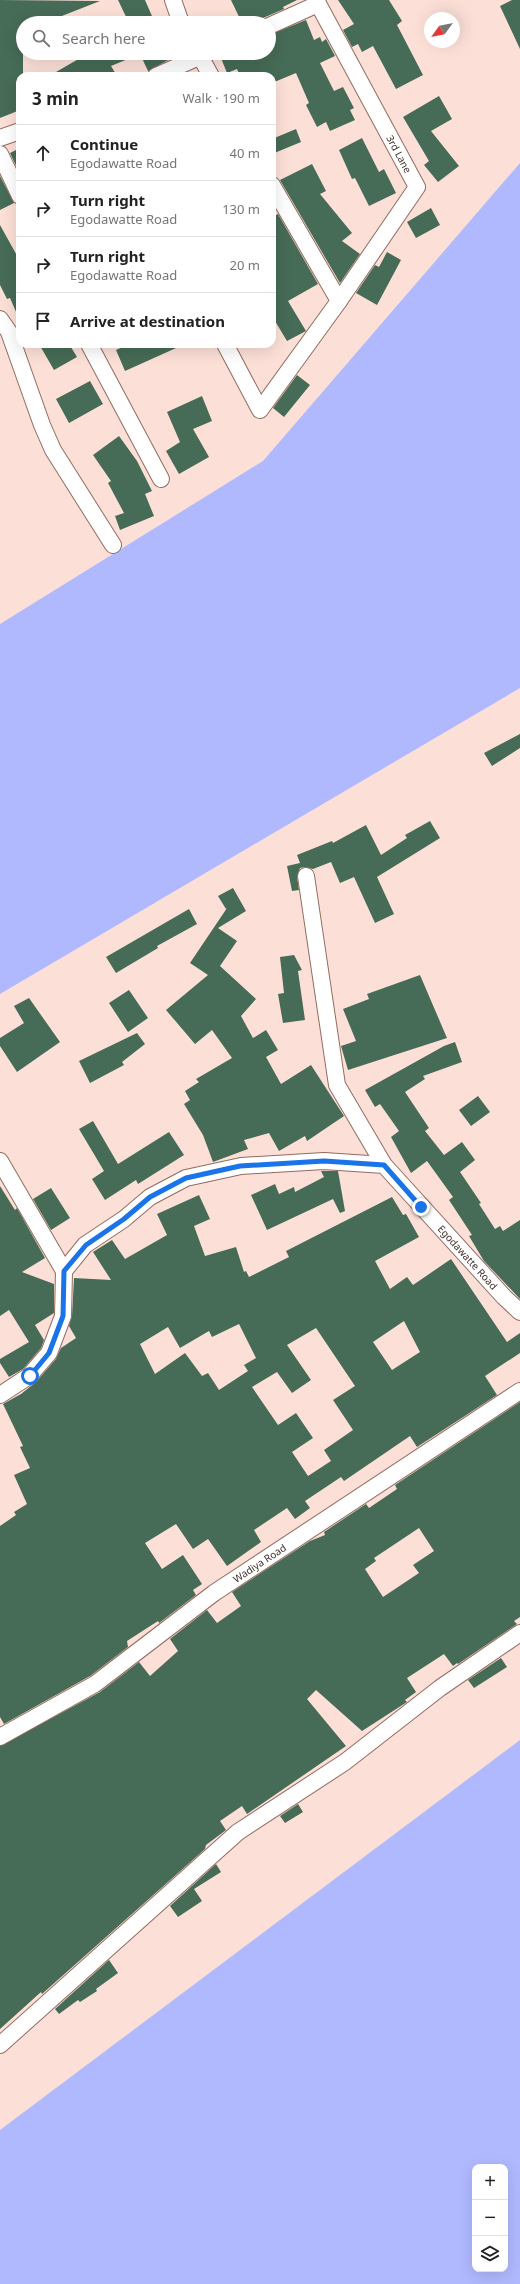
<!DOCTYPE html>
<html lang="en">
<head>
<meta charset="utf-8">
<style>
  :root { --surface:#fff; --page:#f2f2f2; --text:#222; --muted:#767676; --line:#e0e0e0 }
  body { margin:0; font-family:"Noto Sans",sans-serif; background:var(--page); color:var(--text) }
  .controls { position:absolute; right:12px; bottom:12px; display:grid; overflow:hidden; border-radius:8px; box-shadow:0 4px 16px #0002 }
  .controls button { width:36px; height:36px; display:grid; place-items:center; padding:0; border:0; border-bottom:1px solid var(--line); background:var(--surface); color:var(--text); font:20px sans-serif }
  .compass { position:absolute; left:424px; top:12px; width:36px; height:36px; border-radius:50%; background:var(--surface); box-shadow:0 4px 16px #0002; rotate:237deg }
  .stop { position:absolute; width:12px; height:12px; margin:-9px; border:3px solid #1a73e8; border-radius:50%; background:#fff }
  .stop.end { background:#1a73e8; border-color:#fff; box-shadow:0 1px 4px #0008 }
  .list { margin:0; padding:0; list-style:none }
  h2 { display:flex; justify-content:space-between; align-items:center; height:52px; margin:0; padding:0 16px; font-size:17px }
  h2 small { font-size:13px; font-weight:400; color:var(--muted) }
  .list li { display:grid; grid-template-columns:26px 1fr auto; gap:12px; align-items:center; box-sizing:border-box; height:56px; padding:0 16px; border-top:1px solid var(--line) }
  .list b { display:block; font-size:15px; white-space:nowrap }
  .list p { margin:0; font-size:13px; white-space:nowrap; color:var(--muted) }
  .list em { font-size:13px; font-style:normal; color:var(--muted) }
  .icon { flex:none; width:22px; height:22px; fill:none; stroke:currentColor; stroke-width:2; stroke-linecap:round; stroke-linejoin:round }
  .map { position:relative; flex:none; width:520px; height:2284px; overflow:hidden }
  .search { position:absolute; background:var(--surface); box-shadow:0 4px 16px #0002; left:16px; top:16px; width:260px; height:44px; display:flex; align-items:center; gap:10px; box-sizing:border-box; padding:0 14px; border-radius:22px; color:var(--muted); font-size:15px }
  .panel { position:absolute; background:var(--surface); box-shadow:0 4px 16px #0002; left:16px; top:72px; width:260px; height:276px; border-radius:12px }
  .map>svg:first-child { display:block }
</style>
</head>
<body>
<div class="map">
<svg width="520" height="2284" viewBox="0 0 520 2284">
  <rect width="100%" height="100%" fill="#fce0d8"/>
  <path fill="#b0b9fe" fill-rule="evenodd" d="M520 163V688L0 994V624L263 461Z
    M520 1740V2284H0V2130ZM475 2167H505V2269H475Z"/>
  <path fill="#466b56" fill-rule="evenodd" d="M0 0 100 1 44 23H23V76H20V110L0 118Z
    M118 0H145L155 23H129Z
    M231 0H297L283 7 284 9 251 23H242Z
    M338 0H389L402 21 397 25 423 75 396 89 373 46 362 52 358 44 352 47 343 30 354 24Z
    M512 0H520V49L500 6Z
    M306 20 314 40 320 37 322 42 326 39 335 56 320 63 334 91 343 87 354 108 350 110 355 120 330 131 326 122 317 127 306 105 309 103 296 73 272 83V76H240L237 69 227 73 219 53H269V35Z
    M89 53H167L170 59 148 71 140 54 111 66 117 76H49Z
    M439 96 452 119 431 131 459 166 438 182 424 165 429 161 403 117Z
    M296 129 301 142 272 154V139Z
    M362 138 379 172 384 169 396 193 369 206 355 178 352 179 339 150Z
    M20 148V174L10 153Z
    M312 164 326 191 320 194 352 233 342 241 360 254 340 283 280 180Z
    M0 176 14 203 0 210Z
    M431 208 440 225 416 238 407 222Z
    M278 214 318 284 288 301 306 331 287 341 272 316V217Z
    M0 225 20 261V321L10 298 7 299 0 285Z
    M387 252 401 260 377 305 356 293 375 265 379 267Z
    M39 344H69L77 357 54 370Z
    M129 344H185L125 371 116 350Z
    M297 375 310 385 284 417 273 408Z
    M90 381 103 404 69 423 56 399Z
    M202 396 212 421 193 429 209 457 179 474 166 451 180 442 167 412Z
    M119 436 137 461 152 491 145 494 154 516 120 530 115 516 124 513 108 483 111 481 93 455Z
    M520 734V748L492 766 484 753Z
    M430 821 440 838 377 877 394 914 375 923 354 877 340 883 331 862 313 869 305 867 300 868 297 877 299 890 292 891 287 866 300 863 297 855 332 841 333 843 366 825 381 855 407 838 405 835Z
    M233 888 246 911 218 928 237 941 220 966 256 999 241 1016 253 1038 266 1030 278 1050 266 1057 281 1084 311 1065 344 1116 307 1141 305 1136 279 1151 269 1133 244 1140 248 1149 213 1162 203 1135 184 1104 190 1100 185 1091 199 1082 196 1079 232 1058 212 1030 195 1044 166 1010 208 975 190 963 227 908 226 909 218 896Z
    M189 909 197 924 157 946 158 948 116 973 106 957Z
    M294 955 302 970 298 971 305 1020 283 1023 278 994 284 993 280 957Z
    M420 975 447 1038 348 1070 341 1046 356 1041 343 1009 369 999 367 994Z
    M129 990 148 1018 128 1032 109 1003Z
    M29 998 60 1042 17 1072 0 1046V1038L24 1023 14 1006Z
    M137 1033 145 1044 122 1062 124 1065 90 1083 79 1061Z
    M455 1042 462 1062 423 1076 425 1079 405 1092 429 1128 425 1131 444 1155 462 1142 475 1160 460 1172 481 1203 479 1204 495 1229 500 1226 503 1231 520 1220V1299L484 1261 469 1236 472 1235 449 1200 453 1197 427 1161 411 1173 391 1137 399 1131 380 1104 375 1107 365 1090 444 1046Z
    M478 1096 490 1112 471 1126 459 1110Z
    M93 1121 118 1164 169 1132 184 1155 138 1184 136 1180 105 1200 92 1179 104 1171 79 1129Z
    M321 1171H338L345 1211 340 1213 333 1199 267 1230 251 1195 275 1184 279 1194 294 1187 295 1192 324 1177Z
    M0 1186 15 1210 17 1208 45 1258 22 1272 54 1284V1313L35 1325 44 1340 41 1348 23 1369 9 1377 0 1363V1359L29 1342 9 1310 0 1316Z
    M51 1188 70 1218 51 1230 33 1199Z
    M199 1195 210 1219 194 1226 205 1256 236 1247 244 1272 246 1271 249 1277 289 1257 286 1251 392 1197 403 1215 406 1214 419 1237 375 1261 390 1289 407 1277 413 1285 451 1259 507 1342 520 1333V1353L485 1376 497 1395 417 1447 410 1436 344 1481 341 1477 305 1501 310 1508 295 1519 287 1508 254 1530 261 1542 227 1566 208 1539 193 1549 176 1524 145 1543 162 1569 183 1555 202 1584 193 1590 196 1595 159 1623 158 1621 127 1641 128 1647 90 1676 4 1724 0 1717V1526L16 1515 14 1512 27 1504 14 1475 30 1468 20 1447 23 1446 3 1404 21 1394 36 1382 56 1359 61 1348 76 1338 69 1326 72 1316 74 1278 111 1280 93 1252 112 1240 125 1259 167 1235 157 1214ZM404 1321 420 1352 392 1370 373 1342ZM239 1324 256 1358 244 1365 248 1371 219 1390 208 1373 202 1376 185 1353 155 1374 140 1344 168 1327 180 1348 209 1331 212 1337ZM316 1328 355 1386 333 1400 353 1430 324 1450 331 1461 308 1476 292 1452 313 1438 296 1413 278 1425 252 1387 277 1372 292 1393 311 1380 287 1345Z
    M520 1402V1617L514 1621 517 1624 458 1664 457 1663 453 1666 444 1654 407 1678 416 1692 405 1700 407 1702 362 1731 316 1690 307 1699 346 1746 247 1814 242 1806 220 1821 226 1830 206 1845 205 1849 42 1994 41 1992 0 2029V1746L100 1692 139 1662 150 1676 178 1651 170 1639 207 1610 217 1623 241 1606 232 1592 310 1541 325 1535 324 1532 366 1504 369 1508 397 1489 395 1485ZM419 1528 434 1551 413 1565 419 1573 383 1597 365 1569 376 1561 374 1558Z
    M501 1658 507 1667 474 1688 468 1680Z
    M298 1804 303 1812 285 1823 280 1816Z
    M216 1864 221 1872 194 1889 202 1901 178 1917 170 1906Z
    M109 1960 118 1973 96 1989 97 1991 80 2002 78 2000 59 2014 55 2009Z"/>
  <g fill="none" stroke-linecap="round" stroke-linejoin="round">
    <defs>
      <g id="minor">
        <path d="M173 0 181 23"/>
        <path id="s1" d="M316 0 417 187 339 301"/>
        <path d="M269 26 318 4"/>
        <path d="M200 56 211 76"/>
        <path d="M156 76 208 53"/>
        <path d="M0 138 20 131"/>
        <path d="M0 154 20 196"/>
        <path d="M0 319 9 332 42 425 53 450 113 545"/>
        <path d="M89 344 161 479"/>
        <path d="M225 344 260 410 339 301 272 185"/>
        <path d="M306 876 337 1085 384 1165"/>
        <path d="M0 1161 64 1271"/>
        <path id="s2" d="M0 1395 29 1376 49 1353 63 1316 64 1271 85 1245 124 1219 150 1197 186 1178 241 1166 324 1161 384 1165 504 1297 520 1312"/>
        <path id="s3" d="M0 1737 95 1684 214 1593 520 1391"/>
        <path d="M0 2045 238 1832 345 1762 440 1688 520 1633"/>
      </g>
    </defs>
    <use href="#minor" stroke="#936b5e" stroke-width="18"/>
    <use href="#minor" stroke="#fff" stroke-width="16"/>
  </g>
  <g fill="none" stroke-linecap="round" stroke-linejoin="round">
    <path stroke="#1a73e8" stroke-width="5" d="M30 1376 49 1353 63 1316 64 1271 86 1245 124 1219 150 1197 186 1178 240 1166 324 1161 384 1165 421 1207"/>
  </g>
  <g text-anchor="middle" stroke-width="4" stroke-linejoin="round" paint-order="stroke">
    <g font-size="10" fill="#412f2a" stroke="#fce0d8">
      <text dy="4" stroke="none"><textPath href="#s1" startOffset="175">3rd Lane</textPath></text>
      <text dy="4" stroke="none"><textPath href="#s2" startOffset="629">Egodawatte Road</textPath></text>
      <text dy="4" stroke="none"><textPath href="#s3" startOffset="313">Wadiya Road</textPath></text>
    </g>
  </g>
</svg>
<div class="controls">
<button>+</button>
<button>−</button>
<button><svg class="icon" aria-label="layers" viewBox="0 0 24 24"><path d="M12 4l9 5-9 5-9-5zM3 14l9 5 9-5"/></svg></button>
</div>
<svg class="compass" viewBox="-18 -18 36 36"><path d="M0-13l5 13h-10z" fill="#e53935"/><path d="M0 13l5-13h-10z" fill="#767676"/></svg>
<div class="stop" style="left:30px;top:1376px"></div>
<div class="stop end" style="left:421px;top:1207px"></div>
<div class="search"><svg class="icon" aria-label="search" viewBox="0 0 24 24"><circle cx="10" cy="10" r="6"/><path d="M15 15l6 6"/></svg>Search here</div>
<section class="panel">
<h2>3 min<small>Walk · 190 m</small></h2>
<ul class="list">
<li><svg class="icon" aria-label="ahead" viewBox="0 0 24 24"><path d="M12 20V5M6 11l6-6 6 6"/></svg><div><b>Continue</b><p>Egodawatte Road</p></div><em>40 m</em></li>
<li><svg class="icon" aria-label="right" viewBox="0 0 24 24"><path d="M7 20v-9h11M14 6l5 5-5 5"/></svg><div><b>Turn right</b><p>Egodawatte Road</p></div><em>130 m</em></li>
<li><svg class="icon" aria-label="right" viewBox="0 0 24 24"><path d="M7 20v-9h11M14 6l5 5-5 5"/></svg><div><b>Turn right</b><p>Egodawatte Road</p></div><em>20 m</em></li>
<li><svg class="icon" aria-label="arrive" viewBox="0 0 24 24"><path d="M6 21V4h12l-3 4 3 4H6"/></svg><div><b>Arrive at destination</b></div></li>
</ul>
</section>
</div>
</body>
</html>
